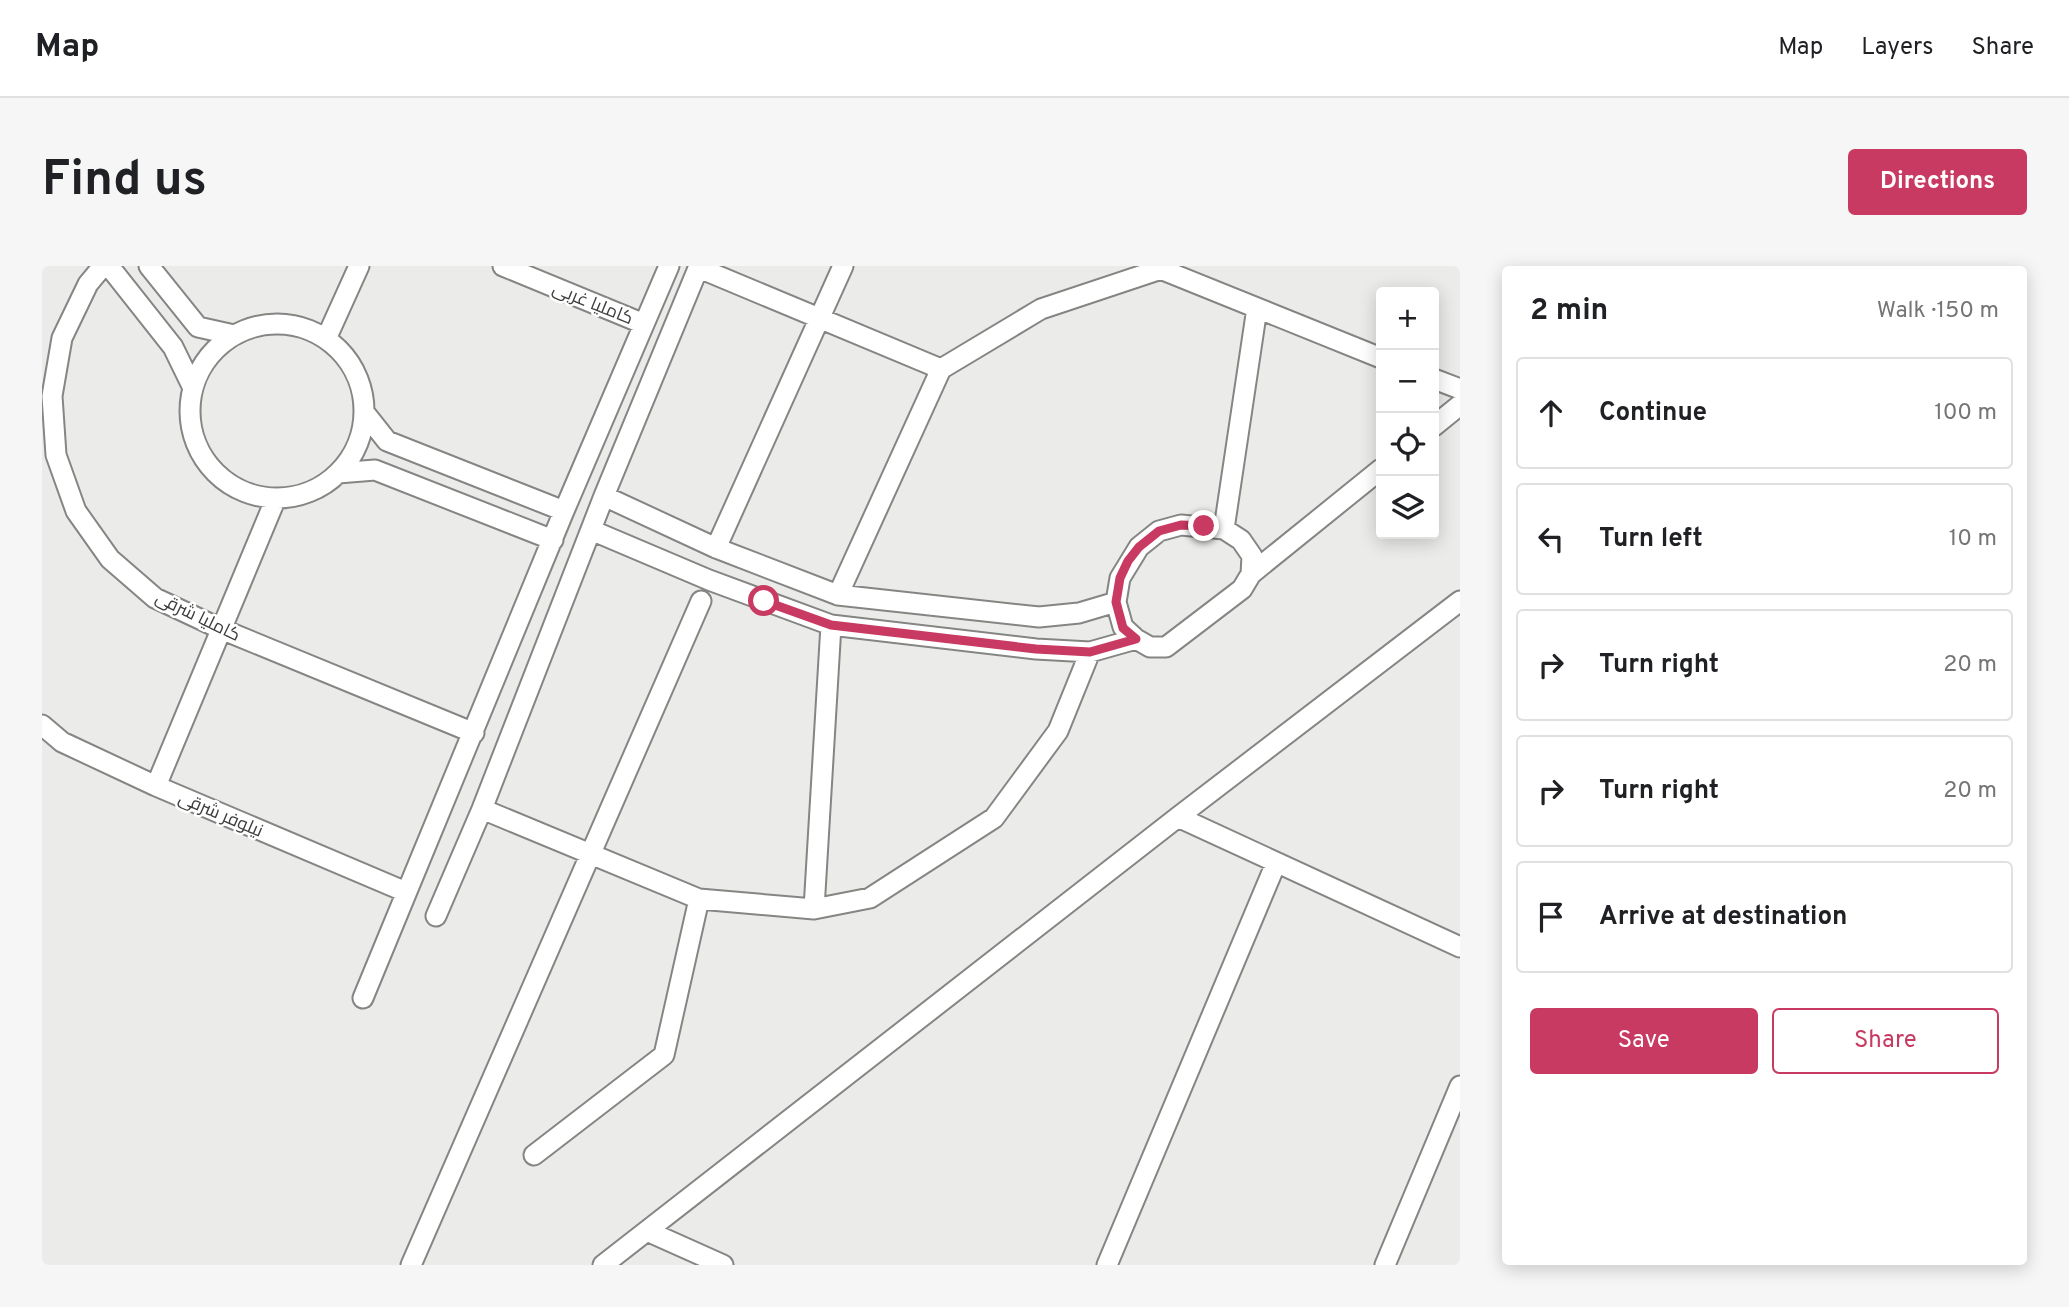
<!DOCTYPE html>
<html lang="en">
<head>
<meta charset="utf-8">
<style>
  :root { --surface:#fff; --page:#f6f6f6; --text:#202124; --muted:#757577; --line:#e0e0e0; --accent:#c93a62 }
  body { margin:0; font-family:Overpass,Cairo,sans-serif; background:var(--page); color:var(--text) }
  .controls { position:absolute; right:21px; top:21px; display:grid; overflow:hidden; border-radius:7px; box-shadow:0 4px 18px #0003 }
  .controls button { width:63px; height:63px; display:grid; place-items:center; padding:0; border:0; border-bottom:2px solid var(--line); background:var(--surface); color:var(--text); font:35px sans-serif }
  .stop { position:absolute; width:21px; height:21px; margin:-16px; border:5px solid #c93a62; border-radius:50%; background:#fff }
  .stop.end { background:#c93a62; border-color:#fff; box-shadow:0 2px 7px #0008 }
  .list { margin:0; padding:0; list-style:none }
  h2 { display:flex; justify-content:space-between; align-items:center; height:91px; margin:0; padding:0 28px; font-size:30px }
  h2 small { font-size:23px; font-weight:400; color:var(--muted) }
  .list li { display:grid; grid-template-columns:46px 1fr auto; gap:21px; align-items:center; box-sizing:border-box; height:112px; margin:0 14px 14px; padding:0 14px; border:2px solid var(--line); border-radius:7px }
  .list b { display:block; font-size:26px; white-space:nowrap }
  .list em { font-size:23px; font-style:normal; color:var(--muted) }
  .actions { display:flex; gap:14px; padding:21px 28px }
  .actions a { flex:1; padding:16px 0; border:2px solid var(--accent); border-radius:7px; text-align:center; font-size:24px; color:var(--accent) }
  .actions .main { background:var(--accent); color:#fff }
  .icon { flex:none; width:38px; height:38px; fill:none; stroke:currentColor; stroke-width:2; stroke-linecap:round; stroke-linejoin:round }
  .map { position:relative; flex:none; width:1418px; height:999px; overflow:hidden; border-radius:7px }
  header { display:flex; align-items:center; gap:42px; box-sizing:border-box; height:98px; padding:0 35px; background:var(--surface); border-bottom:2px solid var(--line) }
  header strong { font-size:33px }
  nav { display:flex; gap:38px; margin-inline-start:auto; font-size:24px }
  .intro { display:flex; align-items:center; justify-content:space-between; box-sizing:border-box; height:168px; padding:0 42px }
  h1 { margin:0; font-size:49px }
  .button { padding:18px 32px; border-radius:7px; background:var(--accent); color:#fff; font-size:24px; font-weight:700 }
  main { display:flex; gap:42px; padding:0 42px }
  aside { flex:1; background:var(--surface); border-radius:7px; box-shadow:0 4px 18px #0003 }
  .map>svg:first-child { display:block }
</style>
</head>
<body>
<header>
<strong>Map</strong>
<nav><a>Map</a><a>Layers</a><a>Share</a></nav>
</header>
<div class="intro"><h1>Find us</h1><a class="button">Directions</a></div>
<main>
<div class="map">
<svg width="1418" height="999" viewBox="0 0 1418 999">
  <rect width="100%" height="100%" fill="#ebece9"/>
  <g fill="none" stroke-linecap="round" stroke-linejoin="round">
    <defs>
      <path id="street" d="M61 0 46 18 20 72 10 130 14 189 34 245 68 293 113 332 179 363 432 467
        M67 0 131 81 151 122
        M107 0 156 61 192 69
        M461 0 602 58
        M1111 0 1339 92
        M657 2 899 103
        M148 145a87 87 0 1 1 174 0a87 87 0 1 1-174 0Z
        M284 73 317 0
        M1392 113 1418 123
        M322 146 345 175 522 245
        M1392 160 1418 139
        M296 207 333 204 511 274
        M562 230 674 282 796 329 997 351 1037 347 1074 336
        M1139 259 1182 263 1199 274 1210 290 1209 308 1200 323 1124 381H1108L1094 373 1081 361 1074 336 1078 312 1097 281 1117 265Z
        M1182 263 1215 42
        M549 264 667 314 789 359 994 383 1048 386 1094 373
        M674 282 801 0
        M1209 308 1339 203
        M796 329 899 103 999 43 1119 3
        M0 459 20 476 114 520 364 626
        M114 520 234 232
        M440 543 657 633 772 643 828 632 952 552 1016 465 1048 386
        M1136 551 1418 681
        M772 643 789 359
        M394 650 440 543 562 230 657 0
        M321 732 522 245 627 0
        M492 889 622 789 657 633
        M605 965 681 999
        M369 999 659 335
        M561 999 1136 551 1418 335
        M1065 999 1234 597
        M1343 999 1418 820"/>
    </defs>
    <use href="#street" stroke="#848683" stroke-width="23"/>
    <use href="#street" stroke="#fff" stroke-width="19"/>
  </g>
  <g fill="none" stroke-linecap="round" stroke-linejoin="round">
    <path stroke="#c93a62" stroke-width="9" d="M722 335 789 359 994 383 1048 386 1094 373 1081 362 1074 336 1078 312 1086 295 1097 281 1117 265 1139 259 1162 260"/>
  </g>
  <g text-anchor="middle" stroke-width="5" stroke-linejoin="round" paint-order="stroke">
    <g font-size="18" fill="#3c3d3c" stroke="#fff">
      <text transform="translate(551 37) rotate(22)" y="6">کاملیا غربی</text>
      <text transform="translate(156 350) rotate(26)" y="6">کاملیا شرقی</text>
      <text transform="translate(179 548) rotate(23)" y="6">نیلوفر شرقی</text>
    </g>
  </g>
</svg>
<div class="controls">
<button>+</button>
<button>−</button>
<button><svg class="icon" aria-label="locate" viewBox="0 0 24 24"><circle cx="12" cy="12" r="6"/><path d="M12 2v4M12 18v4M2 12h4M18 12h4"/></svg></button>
<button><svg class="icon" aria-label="layers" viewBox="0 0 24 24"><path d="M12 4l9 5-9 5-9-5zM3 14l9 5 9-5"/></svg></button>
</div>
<div class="stop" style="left:722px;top:335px"></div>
<div class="stop end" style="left:1162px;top:260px"></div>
</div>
<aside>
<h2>2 min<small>Walk · 150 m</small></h2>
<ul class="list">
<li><svg class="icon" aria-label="ahead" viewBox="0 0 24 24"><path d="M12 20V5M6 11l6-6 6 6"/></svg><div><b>Continue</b></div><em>100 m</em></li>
<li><svg class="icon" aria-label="left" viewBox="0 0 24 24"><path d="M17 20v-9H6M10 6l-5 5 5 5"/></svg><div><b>Turn left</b></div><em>10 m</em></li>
<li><svg class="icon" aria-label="right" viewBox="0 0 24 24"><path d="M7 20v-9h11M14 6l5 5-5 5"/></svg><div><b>Turn right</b></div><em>20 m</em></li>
<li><svg class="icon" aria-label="right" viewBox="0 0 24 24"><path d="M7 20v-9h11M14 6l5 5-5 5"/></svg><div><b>Turn right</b></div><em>20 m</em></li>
<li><svg class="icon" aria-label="arrive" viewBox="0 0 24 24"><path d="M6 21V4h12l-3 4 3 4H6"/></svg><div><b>Arrive at destination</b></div></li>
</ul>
<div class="actions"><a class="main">Save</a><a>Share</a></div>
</aside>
</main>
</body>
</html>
